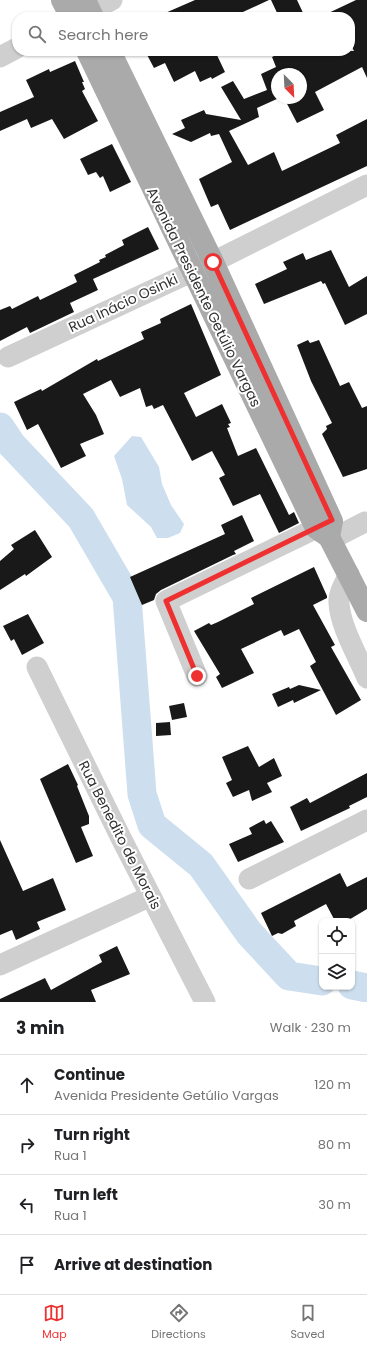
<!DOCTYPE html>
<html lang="en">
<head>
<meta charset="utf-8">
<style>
  :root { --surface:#fff; --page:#f2f2f2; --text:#202124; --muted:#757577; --line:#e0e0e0; --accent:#ee3030 }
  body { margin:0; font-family:Poppins,sans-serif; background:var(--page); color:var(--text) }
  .controls { position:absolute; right:12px; bottom:12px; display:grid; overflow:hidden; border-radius:8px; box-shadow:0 1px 3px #0004 }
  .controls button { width:36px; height:36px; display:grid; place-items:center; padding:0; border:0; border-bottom:1px solid var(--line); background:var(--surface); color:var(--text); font:20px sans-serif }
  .compass { position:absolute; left:271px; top:68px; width:36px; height:36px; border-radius:50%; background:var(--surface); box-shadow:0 1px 3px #0004; rotate:156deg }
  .stop { position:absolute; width:12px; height:12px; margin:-9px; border:3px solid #ee3030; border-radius:50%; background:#fff }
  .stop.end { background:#ee3030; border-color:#fff; box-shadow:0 1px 4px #0008 }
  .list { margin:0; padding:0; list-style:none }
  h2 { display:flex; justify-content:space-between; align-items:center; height:52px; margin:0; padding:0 16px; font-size:17px }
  h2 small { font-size:13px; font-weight:400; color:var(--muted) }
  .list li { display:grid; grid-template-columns:26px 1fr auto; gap:12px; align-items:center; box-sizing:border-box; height:60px; padding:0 16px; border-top:1px solid var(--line) }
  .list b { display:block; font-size:15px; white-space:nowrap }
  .list p { margin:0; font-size:13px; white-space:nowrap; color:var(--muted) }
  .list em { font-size:13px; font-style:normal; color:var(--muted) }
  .icon { flex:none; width:22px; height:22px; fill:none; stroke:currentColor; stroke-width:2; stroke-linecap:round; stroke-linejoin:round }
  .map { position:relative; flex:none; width:367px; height:1002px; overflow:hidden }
  .search { position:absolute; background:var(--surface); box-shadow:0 1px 3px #0004; left:12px; right:12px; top:12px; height:44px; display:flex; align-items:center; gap:10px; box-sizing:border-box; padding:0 14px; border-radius:16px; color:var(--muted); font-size:15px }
  .sheet { height:292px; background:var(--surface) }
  nav { display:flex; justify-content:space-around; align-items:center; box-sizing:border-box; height:56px; border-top:1px solid var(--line); background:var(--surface); font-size:11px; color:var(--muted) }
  nav a { display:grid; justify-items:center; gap:2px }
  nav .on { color:var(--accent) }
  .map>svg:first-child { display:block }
</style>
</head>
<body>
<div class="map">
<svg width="367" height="1002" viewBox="0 0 367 1002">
  <rect width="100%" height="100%" fill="#fff"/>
  <path fill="#cddfef" d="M132 436 141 437 159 467 162 484 171 505 184 524 180 533 168 538H157L151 527 127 505 122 479 114 456Z"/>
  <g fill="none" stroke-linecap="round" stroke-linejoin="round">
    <path stroke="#cddfef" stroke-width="29" d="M0 427 12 445 81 518 127 597 142 794 152 825 201 865 249 933 289 976 322 981
      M352 985 367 988"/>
  </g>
  <path fill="#191919" d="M195 0H269L232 17H156Z
    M271 0H297L305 17H279Z
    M356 0H367V78L362 67 315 92 324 110 297 123 284 98H301V74H277V98H279L257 108 259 117 229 131 248 165 274 152 282 171 340 143 336 135 367 119V166L230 230 218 204 211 207 199 179 232 162 219 134 211 136 210 133 191 142 172 134 185 128 181 120 204 110 206 114 241 120 221 87 233 81 244 99 267 90 261 74 276 67 272 57 284 51H354L350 43V17H320Z
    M145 51H215L225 72 212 79 211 77 200 82 195 71 174 82 165 63 154 68Z
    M75 61 84 82H82L85 89 82 91 98 121 64 139 52 119 31 128 27 119 0 131V112L34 97 26 80 49 69 50 72Z
    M112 144 131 182 110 192 103 176 100 178 96 172 88 175 80 159Z
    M148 227 159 249 93 279 98 290 70 303 74 312 30 333 27 327 0 341V310L10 306 12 309 38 296 40 300 77 282 74 275 100 262 99 260 106 257 105 255 124 245 122 240Z
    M331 250 349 287 367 276V314L345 325 325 283 323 284 321 281 264 304 255 284 287 269 283 262 303 253 306 260Z
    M191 304 221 375 184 393 196 417 222 404 231 423 228 424 230 427 227 428 238 456 256 448 289 515 294 512 299 523 279 533 260 494 233 506 219 478 225 475 212 451 192 461 163 405 154 409 152 405 146 407 140 388 120 397 111 380 83 394 96 415 104 434 80 444 86 456 61 468 38 424 27 430 14 402 41 389 42 391 97 359 98 361 144 339 141 332 161 323 160 319Z
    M308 340 310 343 319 340 340 386 349 382 362 408 367 406V469L343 477 322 434 327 429 326 426 332 423 311 381 297 345Z
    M242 515 254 541 234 551 236 554 233 555 161 590 156 594 154 600 142 605 130 577 225 534 221 525Z
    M35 530 52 557 26 576 25 574 0 590V561L14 549 11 545Z
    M314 567 327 596V598L313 605 335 645 331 647 361 700 336 715 310 666 316 662 299 629 284 636 281 630 241 649 254 673 222 688 216 677 220 674 194 631 209 623 211 625 218 622 254 604 251 598Z
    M28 614 44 643 22 655 14 639 11 641 3 626Z
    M299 685 321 690 294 703 293 700 278 707 272 694 289 687 290 689Z
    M184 703 187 717 172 720 169 706Z
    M170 722 171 735 156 736V723Z
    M248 746 259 767 274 758 282 776 267 783 272 792 252 801 249 790 233 797 226 783 232 780 222 757Z
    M68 764 78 785 77 786 89 816V824L81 827 93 856 76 863 40 779Z
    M367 773V797L349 806 350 808 301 831 290 807 307 798 310 803Z
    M264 820 266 824 271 821 284 842 238 862 229 844 252 834 249 828Z
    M0 840 23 891 53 878 66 910 37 922 40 929 16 940 12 930 0 935Z
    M340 873 347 887 367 877V909L347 921H335L326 904 294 921 296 926 282 934 278 933 272 936 261 913Z
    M117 946 130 974 91 990 96 1002H0V999L45 978 51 990 102 962 99 955Z"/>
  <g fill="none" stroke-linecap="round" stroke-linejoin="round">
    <path stroke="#cfcfcf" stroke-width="21" d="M77 17 112 0
      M0 57 17 48
      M8 357 213 262 367 185
      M330 540 365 522
      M349 574C345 583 338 593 339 603 340 626 358 656 367 678
      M37 667 121 838 205 1002
      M197 676 166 601 331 521
      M249 879 367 820
      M0 965 151 896"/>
    <path stroke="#aaa" stroke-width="22" d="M62 0 71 17
      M85 0 93 17
      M87 51 316 528 329 537 367 611
      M110 51 213 262 332 521 329 537"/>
  </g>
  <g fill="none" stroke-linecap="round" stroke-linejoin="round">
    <path stroke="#ee3030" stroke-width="5" d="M197 676 166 601 332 520 213 262"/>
  </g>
  <g text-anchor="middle" stroke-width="4" stroke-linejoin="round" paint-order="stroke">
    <g font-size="14" fill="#323232" stroke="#fff">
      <text transform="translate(204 297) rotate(64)" y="5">Avenida Presidente Getúlio Vargas</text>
      <text transform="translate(123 303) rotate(-25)" y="5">Rua Inácio Osinki</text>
      <text transform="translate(120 835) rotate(63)" y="5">Rua Benedito de Morais</text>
    </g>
  </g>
</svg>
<div class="controls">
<button><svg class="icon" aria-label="locate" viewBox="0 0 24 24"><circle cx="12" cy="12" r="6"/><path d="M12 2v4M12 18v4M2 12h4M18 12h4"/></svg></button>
<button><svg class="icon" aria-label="layers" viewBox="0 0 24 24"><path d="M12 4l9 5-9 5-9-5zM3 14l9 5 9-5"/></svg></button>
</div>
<svg class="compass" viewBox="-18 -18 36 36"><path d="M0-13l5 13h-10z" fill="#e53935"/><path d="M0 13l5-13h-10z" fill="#757577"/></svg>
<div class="stop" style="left:213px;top:262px"></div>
<div class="stop end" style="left:197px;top:676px"></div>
<div class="search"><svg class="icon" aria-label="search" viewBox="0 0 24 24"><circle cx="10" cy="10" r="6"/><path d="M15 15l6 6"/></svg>Search here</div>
</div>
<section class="sheet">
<h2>3 min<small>Walk · 230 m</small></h2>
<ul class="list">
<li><svg class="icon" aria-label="ahead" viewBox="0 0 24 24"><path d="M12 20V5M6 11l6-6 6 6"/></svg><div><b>Continue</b><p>Avenida Presidente Getúlio Vargas</p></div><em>120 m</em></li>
<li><svg class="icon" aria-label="right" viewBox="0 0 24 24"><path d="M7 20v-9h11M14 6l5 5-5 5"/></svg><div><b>Turn right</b><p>Rua 1</p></div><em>80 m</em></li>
<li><svg class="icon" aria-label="left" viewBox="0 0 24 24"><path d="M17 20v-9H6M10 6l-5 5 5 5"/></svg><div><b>Turn left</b><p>Rua 1</p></div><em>30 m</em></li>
<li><svg class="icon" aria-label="arrive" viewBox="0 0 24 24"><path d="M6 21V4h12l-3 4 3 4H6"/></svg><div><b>Arrive at destination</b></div></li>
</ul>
</section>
<nav>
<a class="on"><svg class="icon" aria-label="map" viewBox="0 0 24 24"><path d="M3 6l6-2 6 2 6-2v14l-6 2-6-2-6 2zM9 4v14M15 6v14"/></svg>Map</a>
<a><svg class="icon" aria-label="directions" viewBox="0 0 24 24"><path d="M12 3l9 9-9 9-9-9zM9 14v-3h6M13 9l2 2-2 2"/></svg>Directions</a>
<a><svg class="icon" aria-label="saved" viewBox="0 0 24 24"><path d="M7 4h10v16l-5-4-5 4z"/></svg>Saved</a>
</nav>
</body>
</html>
